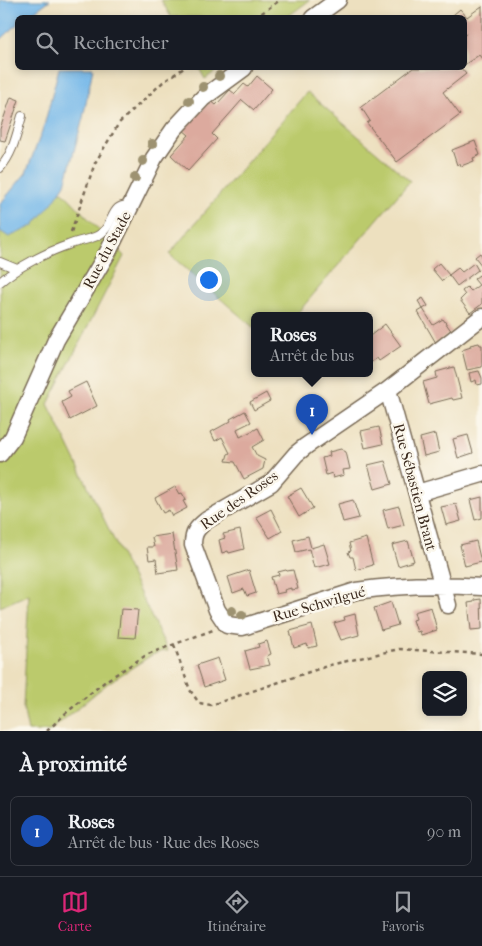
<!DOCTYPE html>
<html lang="fr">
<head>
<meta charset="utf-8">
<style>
  :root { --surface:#171b24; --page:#242831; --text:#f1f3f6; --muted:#9ea1a6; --line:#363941; --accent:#db2777 }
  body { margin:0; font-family:"IM FELL French Canon",serif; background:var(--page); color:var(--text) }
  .controls { position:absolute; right:15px; bottom:15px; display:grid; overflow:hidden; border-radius:8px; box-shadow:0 2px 8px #0003 }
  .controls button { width:45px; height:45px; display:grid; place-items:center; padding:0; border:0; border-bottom:1px solid var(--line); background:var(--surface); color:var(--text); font:25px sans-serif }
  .you { position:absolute; left:208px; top:279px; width:18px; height:18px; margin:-12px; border:4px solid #fff; border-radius:50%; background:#1a73e8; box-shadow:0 0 0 8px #1a73e833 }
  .badge { display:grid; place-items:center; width:32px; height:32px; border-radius:50%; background:var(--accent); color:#fff; font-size:16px; font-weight:700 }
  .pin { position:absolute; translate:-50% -41px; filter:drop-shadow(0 1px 2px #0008) }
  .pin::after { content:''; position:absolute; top:26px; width:18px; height:15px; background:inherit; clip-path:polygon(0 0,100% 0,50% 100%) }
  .popup { position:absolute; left:251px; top:312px; width:122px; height:65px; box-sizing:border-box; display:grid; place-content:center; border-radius:8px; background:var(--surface); filter:drop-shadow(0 1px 4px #0005); font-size:16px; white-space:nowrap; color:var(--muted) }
  .popup b { font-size:19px; color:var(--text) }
  .popup::after { content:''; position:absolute; left:50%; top:100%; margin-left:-10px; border:10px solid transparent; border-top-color:var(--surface) }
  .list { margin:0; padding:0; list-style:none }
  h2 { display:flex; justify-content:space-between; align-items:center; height:65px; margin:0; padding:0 20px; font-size:21px }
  h2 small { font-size:16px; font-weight:400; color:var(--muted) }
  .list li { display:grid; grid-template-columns:32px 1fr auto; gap:15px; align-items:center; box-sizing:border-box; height:70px; margin:0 10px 10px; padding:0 10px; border:1px solid var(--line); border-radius:8px }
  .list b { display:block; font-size:19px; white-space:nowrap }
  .list p { margin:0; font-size:16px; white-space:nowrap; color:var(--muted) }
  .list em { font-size:16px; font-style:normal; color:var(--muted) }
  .icon { flex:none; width:28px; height:28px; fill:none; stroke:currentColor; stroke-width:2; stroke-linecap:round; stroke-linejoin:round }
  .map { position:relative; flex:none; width:482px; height:731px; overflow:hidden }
  .search { position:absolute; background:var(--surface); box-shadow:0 2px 8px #0003; left:15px; right:15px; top:15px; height:55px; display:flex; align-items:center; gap:12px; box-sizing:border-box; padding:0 18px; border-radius:8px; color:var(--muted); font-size:19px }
  .sheet { height:145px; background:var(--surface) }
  nav { display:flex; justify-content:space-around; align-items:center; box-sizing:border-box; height:70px; border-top:1px solid var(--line); background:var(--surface); font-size:14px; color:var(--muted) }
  nav a { display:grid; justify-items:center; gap:2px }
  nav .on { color:var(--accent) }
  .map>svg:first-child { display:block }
</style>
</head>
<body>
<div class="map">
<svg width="482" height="731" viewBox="0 0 482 731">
  <rect width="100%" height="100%" fill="#fbf7ec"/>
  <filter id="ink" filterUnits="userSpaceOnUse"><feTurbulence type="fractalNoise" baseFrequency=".02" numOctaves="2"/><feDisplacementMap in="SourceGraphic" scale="10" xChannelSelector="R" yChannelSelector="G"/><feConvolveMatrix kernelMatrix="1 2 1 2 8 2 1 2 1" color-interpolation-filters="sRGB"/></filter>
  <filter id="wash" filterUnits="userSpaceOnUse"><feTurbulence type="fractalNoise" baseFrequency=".0096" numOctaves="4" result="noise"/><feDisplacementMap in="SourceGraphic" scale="20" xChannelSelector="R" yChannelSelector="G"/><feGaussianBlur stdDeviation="1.12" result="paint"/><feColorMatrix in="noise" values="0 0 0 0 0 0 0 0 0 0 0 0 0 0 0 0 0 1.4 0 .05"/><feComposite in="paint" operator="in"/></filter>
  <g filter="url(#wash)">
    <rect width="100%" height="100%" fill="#ede0bf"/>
    <path fill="#bbca6c" stroke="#7b7a45" d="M161 0H310L287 17H171Z
      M199 68H220L205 79Z
      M307 92 410 181 295 316H254V328L169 254Z
      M62 191 124 256 48 404 168 651H163L152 655 108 683 50 731H28L23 707 29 594 0 607V211Z"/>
    <path fill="#73b7e9" stroke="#577084" d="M0 0H50L27 17 18 18 17 25 0 40Z
      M59 68H93L83 118 65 184 53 202 33 226 9 237 0 231V204L26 173 44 126Z"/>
    <g id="blocks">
      <path fill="#dcaa9e" d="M482 6V59L479 55 464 65V35L466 34 464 31V18H455L453 15 460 9 467 17Z
        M413 68H461L466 74 443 92 460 115 397 162 367 123 370 121 361 107Z
        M257 76 272 89 254 110 242 100 212 134 217 139 188 171 171 155 189 135 183 130 210 100 216 105 230 90 235 94 244 84 248 87Z
        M11 97 19 100 5 141 0 140V129Z
        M475 141 480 155 473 158 474 161 461 166 460 163 457 165 452 150Z
        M480 253 482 256V266L475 257Z
        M439 263 449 275 442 281 432 269Z
        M474 263 478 270 457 286 449 275 458 268 462 272Z
        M479 275 482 279V304L470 313 460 300 465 295 462 291 467 287 471 291 479 285 474 279Z
        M423 298 428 306 423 309 418 301Z
        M423 309 433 325 443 319 452 332 436 343 418 312Z
        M385 324 401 346 379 361 377 358 370 363V336Z
        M479 343 480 345H482V367L467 370 462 350 471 347 470 345Z
        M454 367 462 398 453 400 452 398 429 404 423 382 437 378 436 372Z
        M479 371 482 378V384L477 385 476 380 471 382 469 373Z
        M86 382 97 406 70 420 62 402 71 397 68 391Z
        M266 393 270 401 254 410 250 402Z
        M245 411 251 422 237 429 240 437 258 428 264 440 252 447 257 456 265 460 263 469 244 479 235 462 226 461 228 454 230 453 222 437 215 441 211 432 231 421 230 419Z
        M379 427 383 444 365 448 361 431Z
        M435 434 439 452 424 456 420 438Z
        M468 435 473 453 458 458 453 439Z
        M341 449 346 452 350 469 343 470 344 475 333 478 332 473 326 475 322 458 330 456 329 452Z
        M385 461 392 484 375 489 368 465Z
        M175 487 179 494 182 493 186 500 183 501 187 508 172 516 169 510 163 513 155 498Z
        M301 488 313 508 299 517 287 496Z
        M482 497V518L475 520 470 500Z
        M353 500 359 518 343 522 338 504Z
        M456 504 461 521 446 525 441 507Z
        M399 506 404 525 388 529 383 510Z
        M271 509 282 531 270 538 256 517Z
        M240 530 244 549 229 553 228 551 222 553 219 540 225 538 223 534Z
        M172 534 178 570 158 573 156 559 149 560 147 547H154L152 537Z
        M308 536 311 548 324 544 330 564 314 568 309 549 296 552 293 540Z
        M366 538 373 565 356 570 353 557H350L348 552 351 551 349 543Z
        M408 541 414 561 398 566 392 545Z
        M476 541 481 562 465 566 460 545Z
        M249 570 256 593 247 596 244 589 233 593 228 577Z
        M286 570 287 571 293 570 298 589 291 590V588L284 590 285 592 276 594 271 577 279 575 278 572Z
        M481 599 482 629 471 630 468 603 474 602V600Z
        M391 602 398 625 381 630 374 608Z
        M431 607 437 630 421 635 420 631 417 632 413 620 416 619 414 612Z
        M121 609 138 610 135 638 118 637Z
        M355 614 359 635 341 640 334 623 345 620 344 617Z
        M312 625 317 646 308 648 307 644 294 648 290 631Z
        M267 641 271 654 267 656 270 665 250 669 245 651 259 647 258 644Z
        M218 658 225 680 204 687 197 665Z"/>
    </g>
  </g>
  <g filter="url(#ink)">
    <use href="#blocks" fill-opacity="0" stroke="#796a56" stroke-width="1"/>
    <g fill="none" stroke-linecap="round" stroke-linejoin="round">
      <defs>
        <path id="lane" d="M0 168C13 154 17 133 22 116
          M0 262 17 269
          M0 282C16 268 47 252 68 245 77 241 88 240 97 236 115 228 109 201 131 206"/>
        <path id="street" d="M313 18 338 0
          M482 317 388 390 306 446 296 454 271 483 207 520C197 528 193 532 193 545L217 610 227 625 242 627 249 625 356 591C397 585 440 584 482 587
          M388 390 448 605
          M0 454 13 437 56 340 108 252 154 158 174 129 203 98 244 68
          M417 493 482 474"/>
      </defs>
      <use href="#lane" stroke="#796a56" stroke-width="10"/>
      <use href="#street" stroke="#796a56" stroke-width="19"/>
      <path stroke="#796a56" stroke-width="2.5" stroke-dasharray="4 4" stroke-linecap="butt" d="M255 18 280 0
        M71 232 95 163 119 123 163 82 184 68
        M174 645 190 690 199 703 211 705 330 665 399 649 482 654
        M47 731 66 713 107 680 148 654 213 630"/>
      <use href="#lane" stroke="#fff" stroke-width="8"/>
      <use href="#street" stroke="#fff" stroke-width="16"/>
    </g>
    <g fill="#9d9271">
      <circle cx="219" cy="76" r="5"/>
      <circle cx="203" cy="87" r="5"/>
      <circle cx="189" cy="101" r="5"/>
      <circle cx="152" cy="144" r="5"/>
      <circle cx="143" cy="161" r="5"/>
      <circle cx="135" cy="178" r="5"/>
      <circle cx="232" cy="611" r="5"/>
      <circle cx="242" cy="615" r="5"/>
    </g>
  </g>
  <g text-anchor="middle" stroke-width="5" stroke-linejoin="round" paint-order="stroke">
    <g font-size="15" fill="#3b2a1e" stroke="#fbf7ec">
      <text transform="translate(107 250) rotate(-62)" y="5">Rue du Stade</text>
      <text transform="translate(415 487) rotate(75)" y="5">Rue Sébastien Brant</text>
      <text transform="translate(239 500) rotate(-35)" y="5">Rue des Roses</text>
      <text transform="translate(319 604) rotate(-16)" y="5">Rue Schwilgué</text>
    </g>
  </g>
</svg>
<div class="controls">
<button><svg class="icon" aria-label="layers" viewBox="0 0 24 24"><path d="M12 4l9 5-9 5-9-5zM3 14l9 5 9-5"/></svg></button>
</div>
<div class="you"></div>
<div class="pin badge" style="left:312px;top:435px;background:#1a4fb4">1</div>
<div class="popup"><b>Roses</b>Arrêt de bus</div>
<div class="search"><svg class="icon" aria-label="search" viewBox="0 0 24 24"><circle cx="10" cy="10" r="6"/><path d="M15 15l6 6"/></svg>Rechercher</div>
</div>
<section class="sheet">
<h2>À proximité<small></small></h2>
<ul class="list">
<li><span class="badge" style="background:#1a4fb4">1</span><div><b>Roses</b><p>Arrêt de bus · Rue des Roses</p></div><em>90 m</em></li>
</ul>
</section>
<nav>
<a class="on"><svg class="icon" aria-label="map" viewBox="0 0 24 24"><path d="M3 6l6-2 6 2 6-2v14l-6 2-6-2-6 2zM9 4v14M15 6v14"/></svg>Carte</a>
<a><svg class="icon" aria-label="directions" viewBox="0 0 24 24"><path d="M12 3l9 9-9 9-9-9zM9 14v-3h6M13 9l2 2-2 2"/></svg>Itinéraire</a>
<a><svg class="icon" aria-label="saved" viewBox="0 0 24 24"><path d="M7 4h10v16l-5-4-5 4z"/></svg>Favoris</a>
</nav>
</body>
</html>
